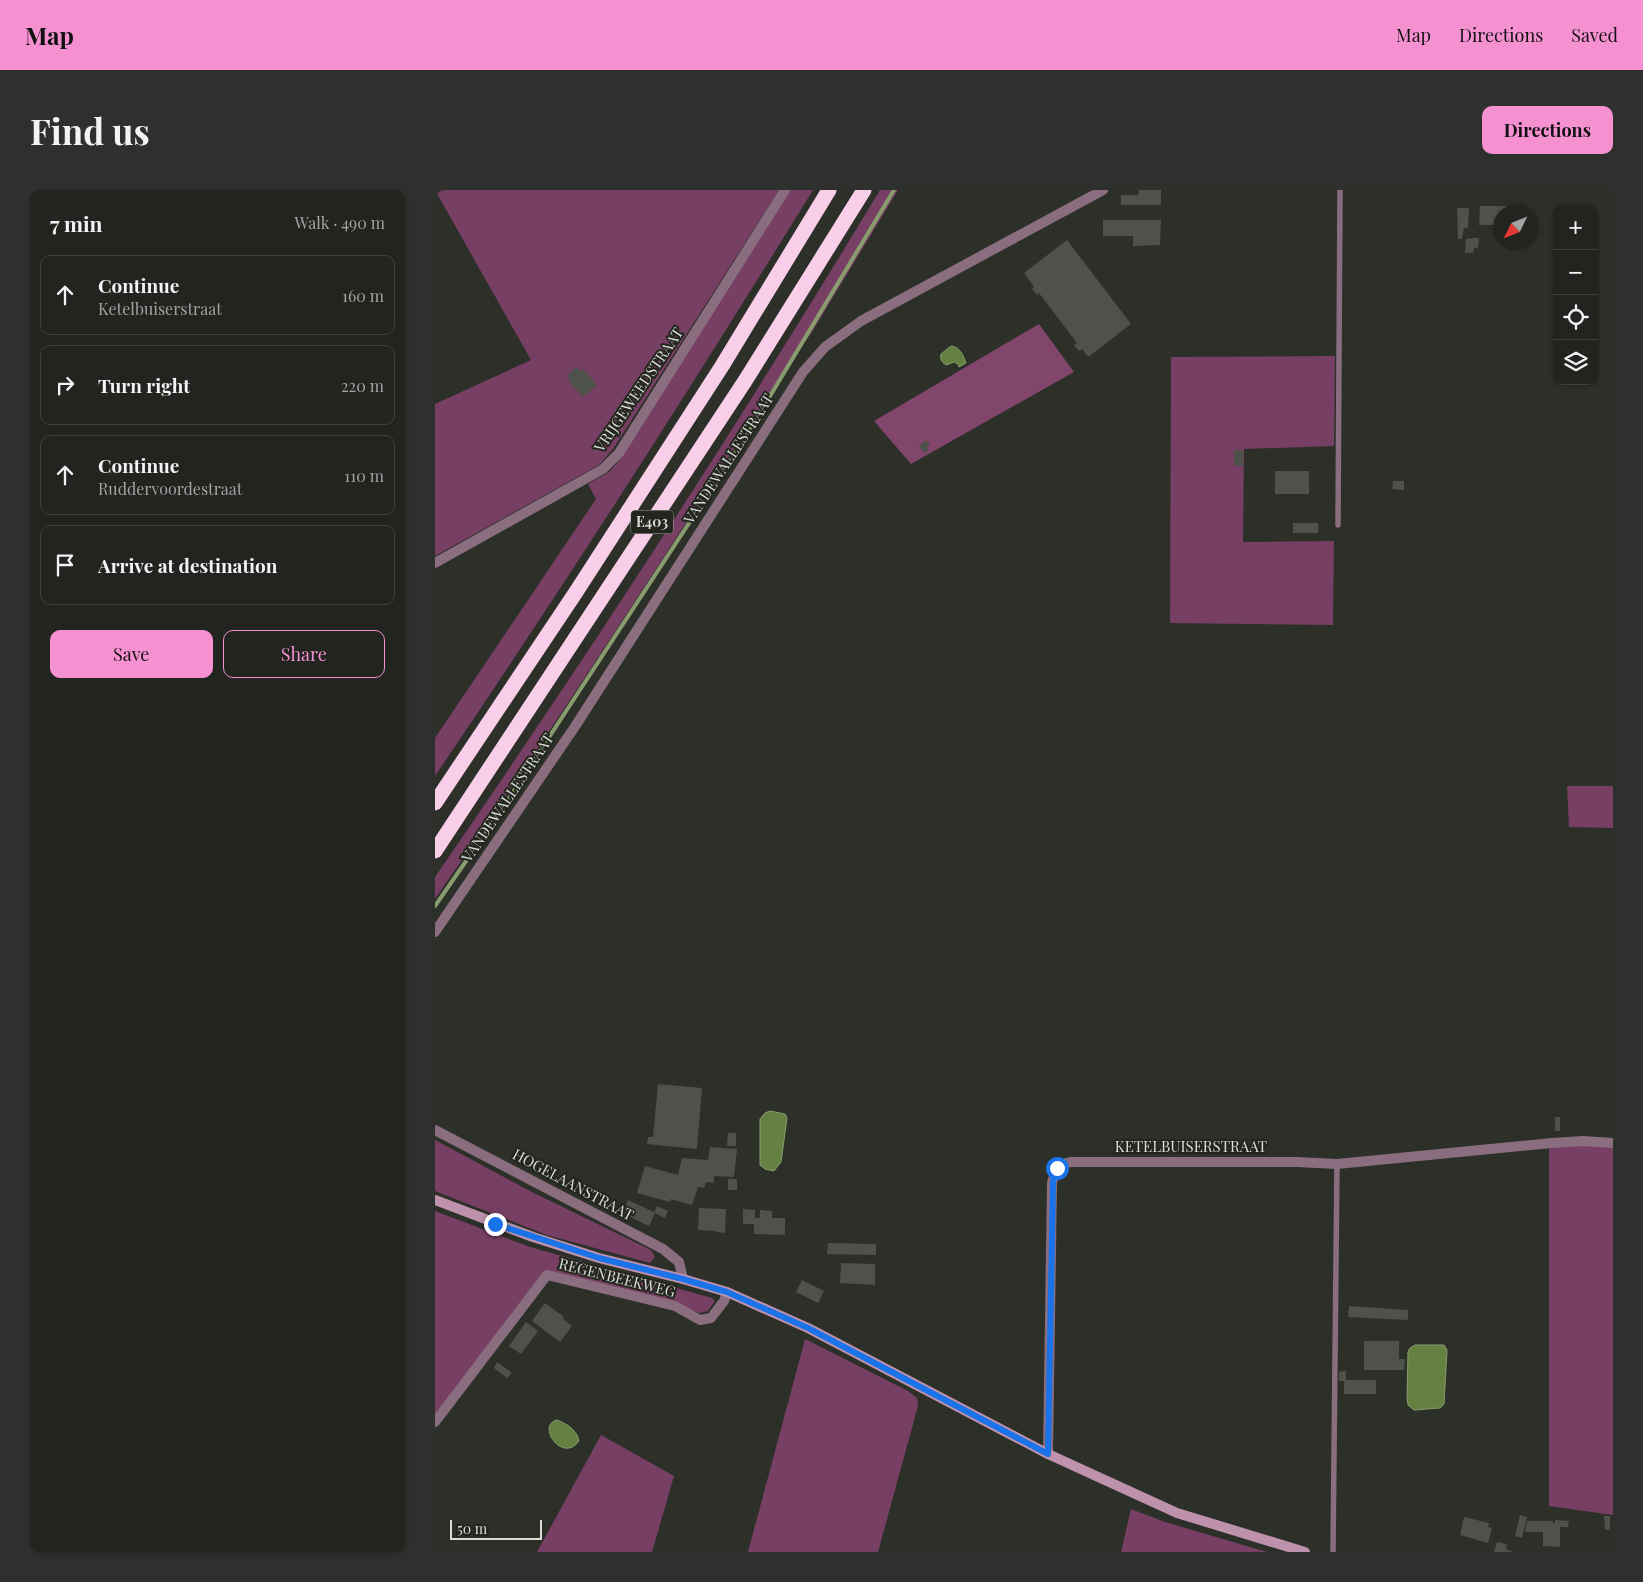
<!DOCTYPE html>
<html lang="en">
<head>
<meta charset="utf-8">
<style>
  :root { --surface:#21241f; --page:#2d302c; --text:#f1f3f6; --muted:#a2a4a4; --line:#3e413d; --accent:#f590d1 }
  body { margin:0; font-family:"Playfair Display",serif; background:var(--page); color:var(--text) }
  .controls { position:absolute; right:15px; top:15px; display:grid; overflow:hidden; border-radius:10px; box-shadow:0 1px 4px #0004 }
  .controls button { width:45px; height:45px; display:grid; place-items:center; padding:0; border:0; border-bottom:1px solid var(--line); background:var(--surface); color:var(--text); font:25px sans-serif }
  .compass { position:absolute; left:1058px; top:15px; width:45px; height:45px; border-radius:50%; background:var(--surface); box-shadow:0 1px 4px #0004; rotate:227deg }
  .scale { position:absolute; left:15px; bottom:12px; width:92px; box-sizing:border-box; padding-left:5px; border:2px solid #dadcd7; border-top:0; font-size:14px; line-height:18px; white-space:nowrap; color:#dadcd7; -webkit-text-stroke:4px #23261f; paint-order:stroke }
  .stop { position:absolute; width:15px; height:15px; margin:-11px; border:4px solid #1a73e8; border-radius:50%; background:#fff }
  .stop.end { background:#1a73e8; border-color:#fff; box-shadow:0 1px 5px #0008 }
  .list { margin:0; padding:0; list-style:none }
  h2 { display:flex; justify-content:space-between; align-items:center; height:65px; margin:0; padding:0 20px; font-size:21px }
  h2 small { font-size:16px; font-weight:400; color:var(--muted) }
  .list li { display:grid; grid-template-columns:32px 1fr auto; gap:15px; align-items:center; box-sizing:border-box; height:80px; margin:0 10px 10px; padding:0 10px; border:1px solid var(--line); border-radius:10px }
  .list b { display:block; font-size:19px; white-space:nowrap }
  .list p { margin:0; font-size:16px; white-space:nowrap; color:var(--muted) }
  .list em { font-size:16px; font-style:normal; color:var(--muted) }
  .actions { display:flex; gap:10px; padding:15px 20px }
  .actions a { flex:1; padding:11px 0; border:1px solid var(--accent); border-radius:10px; text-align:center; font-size:18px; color:var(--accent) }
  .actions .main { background:var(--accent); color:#111 }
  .icon { flex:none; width:28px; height:28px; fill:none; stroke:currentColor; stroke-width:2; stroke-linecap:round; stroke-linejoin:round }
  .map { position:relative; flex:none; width:1178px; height:1362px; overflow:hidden; border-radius:10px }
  header { display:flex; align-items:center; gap:30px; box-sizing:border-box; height:70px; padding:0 25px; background:var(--accent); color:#111 }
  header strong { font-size:24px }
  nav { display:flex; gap:28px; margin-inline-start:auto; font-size:18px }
  .intro { display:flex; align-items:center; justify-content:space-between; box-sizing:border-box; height:120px; padding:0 30px }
  h1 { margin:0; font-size:35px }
  .button { padding:12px 22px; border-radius:10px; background:var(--accent); color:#111; font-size:18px; font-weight:700 }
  main { display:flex; gap:30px; padding:0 30px }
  aside { flex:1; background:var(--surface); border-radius:10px; box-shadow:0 1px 4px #0004 }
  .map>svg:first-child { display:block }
</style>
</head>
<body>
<header>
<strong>Map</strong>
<nav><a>Map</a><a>Directions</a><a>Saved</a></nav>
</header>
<div class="intro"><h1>Find us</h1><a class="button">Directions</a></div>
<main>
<aside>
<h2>7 min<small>Walk · 490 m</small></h2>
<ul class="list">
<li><svg class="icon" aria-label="ahead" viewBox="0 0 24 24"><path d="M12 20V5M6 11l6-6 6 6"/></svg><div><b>Continue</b><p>Ketelbuiserstraat</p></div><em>160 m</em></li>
<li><svg class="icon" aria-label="right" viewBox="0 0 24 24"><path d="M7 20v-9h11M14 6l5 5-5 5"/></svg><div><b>Turn right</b></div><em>220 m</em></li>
<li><svg class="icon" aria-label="ahead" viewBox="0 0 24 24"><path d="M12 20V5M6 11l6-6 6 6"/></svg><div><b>Continue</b><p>Ruddervoordestraat</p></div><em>110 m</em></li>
<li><svg class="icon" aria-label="arrive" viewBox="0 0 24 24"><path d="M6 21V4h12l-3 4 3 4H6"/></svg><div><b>Arrive at destination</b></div></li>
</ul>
<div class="actions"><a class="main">Save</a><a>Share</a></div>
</aside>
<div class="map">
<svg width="1178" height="1362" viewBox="0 0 1178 1362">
  <rect width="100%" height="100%" fill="#2c3029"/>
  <path fill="#783f64" d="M0 0H344L178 259 164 275 0 366V214L96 170Z
    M354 0H378C256 198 131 393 0 586V548L161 309 153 294 174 282 183 272Z
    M445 0H463L375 145 359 165C242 348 124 530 0 709V687C155 462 304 234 445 0Z
    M900 166 899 256 809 259 808 352 899 351 898 435 735 433 736 167Z
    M1132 596H1178V638L1134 637Z
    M0 950 97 1002 216 1060 220 1067 215 1073 112 1045 0 1001Z
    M1150 954 1178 956V1325L1114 1316V957Z
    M0 1021 95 1057 277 1108 280 1111 273 1121 264 1123 248 1116 108 1083 0 1224Z
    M370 1149 473 1201 482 1208 483 1216 443 1362H313Z
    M166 1245 239 1286 217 1362H102Z
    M696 1319 730 1332 832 1362H686Z"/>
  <path fill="#82466d" d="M604 134 639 182 476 274 439 231Z"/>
  <path fill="#658141" stroke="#889c6e" d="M516 156C525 157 528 165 531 173L524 177 523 174 519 172 511 175C506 171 505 170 506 164Z
    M335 921 350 924 352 928 346 972 339 981 330 979 325 975V929L330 923Z
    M980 1155H1009L1012 1160 1009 1214 1005 1218 979 1220 973 1215 972 1207 973 1162 975 1158Z
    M122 1230C132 1234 142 1240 144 1251 127 1274 101 1235 122 1230Z"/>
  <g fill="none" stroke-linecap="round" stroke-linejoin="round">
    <path stroke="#889c6e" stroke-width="4" d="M0 716 69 616 311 246 459 0"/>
  </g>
  <path fill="#4e524a" d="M704 0H726V15H686V5H703Z
    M1045 16H1075V22H1066V35H1044Z
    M1022 18H1034L1033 38H1029L1027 49H1023Z
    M668 30H726L725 55 698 56V46H668Z
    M1039 48H1044L1043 58H1039L1038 63H1030L1031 49Z
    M632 50 696 134 653 167 647 159 644 161 639 155 642 153 604 103 602 105 597 99 599 97 589 83Z
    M141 177 145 181 148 179 162 195 148 207 134 192 136 191 132 186Z
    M491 250 495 255 492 257 494 260 489 263 484 256Z
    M799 260H808V276H799Z
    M840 281H874V304H840Z
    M958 291H969V300L957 299Z
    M858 333H883V343H858Z
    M223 894 267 898 262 959 212 954 213 947H218Z
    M1120 927H1125V941H1120Z
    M293 943H301V956H292Z
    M275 957 302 959 299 987 279 986V993L271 992 269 998 263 997 257 1015 236 1009 235 1012 202 1003 210 976 243 985 247 968 273 970Z
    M293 989H302V1000H293Z
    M193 1010 219 1022 222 1016 233 1021 230 1028 220 1023 214 1036 187 1023Z
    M264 1018 291 1019 290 1043 281 1042V1041L263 1040Z
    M308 1019 320 1020V1028H325V1020L337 1021V1028H350V1045L319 1044V1034H308Z
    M393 1053 441 1054V1065L392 1064Z
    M406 1073 440 1074V1095L405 1093Z
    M367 1090 389 1101 383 1113 361 1102Z
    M110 1113 129 1127 128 1129 137 1136 125 1152 97 1131Z
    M914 1116 973 1120V1130L913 1127Z
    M91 1132 103 1141 86 1164 74 1156Z
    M929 1151H964V1169H970L969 1180H929Z
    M62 1172 77 1183 72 1188 59 1178Z
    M911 1181V1190H941V1204H909V1191H904V1182Z
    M1085 1325 1092 1327 1087 1348 1080 1346Z
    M1169 1326H1175V1340H1170Z
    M1029 1327 1054 1333 1053 1337 1057 1338 1053 1353 1025 1345Z
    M1120 1330 1134 1331 1133 1337H1125V1357L1108 1356V1342H1090L1092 1331H1118V1333H1120Z
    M1062 1352 1072 1354 1071 1359 1079 1362H1059Z"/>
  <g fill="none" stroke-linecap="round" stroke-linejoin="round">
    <path stroke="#8a6e7f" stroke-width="5.5" d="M903 335 905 0
      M898 1362 902 974"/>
    <path stroke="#8a6e7f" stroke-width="10" d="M0 373 168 279 184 263 350 0
      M0 742 141 535 368 182 390 157 426 131 668 0
      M0 940 228 1059 244 1072 248 1089
      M0 1232 112 1085 240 1116 265 1130 276 1128 289 1111 292 1102
      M613 1264 617 993C620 981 622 974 636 972H862L902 974 1117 953 1148 951 1178 953"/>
    <path stroke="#be91ac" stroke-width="10" d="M0 1010 98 1047 164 1068 248 1089 292 1102 373 1138 613 1264 742 1323 870 1362"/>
    <path stroke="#f9cee8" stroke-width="15" d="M0 613 141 402 287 176 394 0
      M0 661 310 191 429 0"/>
  </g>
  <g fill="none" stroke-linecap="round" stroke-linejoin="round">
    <path stroke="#1a73e8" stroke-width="6" d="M60 1034 164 1068 248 1089 292 1102 373 1138 613 1264 618 993 620 981 622 978"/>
  </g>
  <g text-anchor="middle" stroke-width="4" stroke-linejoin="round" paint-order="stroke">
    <rect fill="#23261f" stroke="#a3a5a0" stroke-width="1" x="196" y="320.5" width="42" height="23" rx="4"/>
    <g font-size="14" font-weight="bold" fill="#dadcd7">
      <text x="217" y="337">E403</text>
    </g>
    <g font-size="15" fill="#dadcd7" stroke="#23261f">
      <text transform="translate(204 200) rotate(-56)" y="5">VRIJGEWEEDSTRAAT</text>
      <text transform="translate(294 269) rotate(-57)" y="5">VANDEWALLESTRAAT</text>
      <text transform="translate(73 608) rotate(-56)" y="5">VANDEWALLESTRAAT</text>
      <text x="756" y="962">KETELBUISERSTRAAT</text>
      <text transform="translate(138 995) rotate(28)" y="5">HOGELAANSTRAAT</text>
      <text transform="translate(182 1088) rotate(14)" y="5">REGENBEEKWEG</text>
    </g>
  </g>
</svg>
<div class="controls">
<button>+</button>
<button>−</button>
<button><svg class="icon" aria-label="locate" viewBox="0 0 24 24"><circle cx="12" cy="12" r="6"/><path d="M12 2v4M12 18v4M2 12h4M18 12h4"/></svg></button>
<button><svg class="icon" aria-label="layers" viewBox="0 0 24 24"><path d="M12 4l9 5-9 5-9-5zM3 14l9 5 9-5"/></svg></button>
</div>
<svg class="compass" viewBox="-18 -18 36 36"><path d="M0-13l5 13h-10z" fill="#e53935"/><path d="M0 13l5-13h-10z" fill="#a2a4a4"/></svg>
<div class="scale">50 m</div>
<div class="stop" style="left:622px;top:978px"></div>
<div class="stop end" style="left:60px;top:1034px"></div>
</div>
</main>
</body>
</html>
